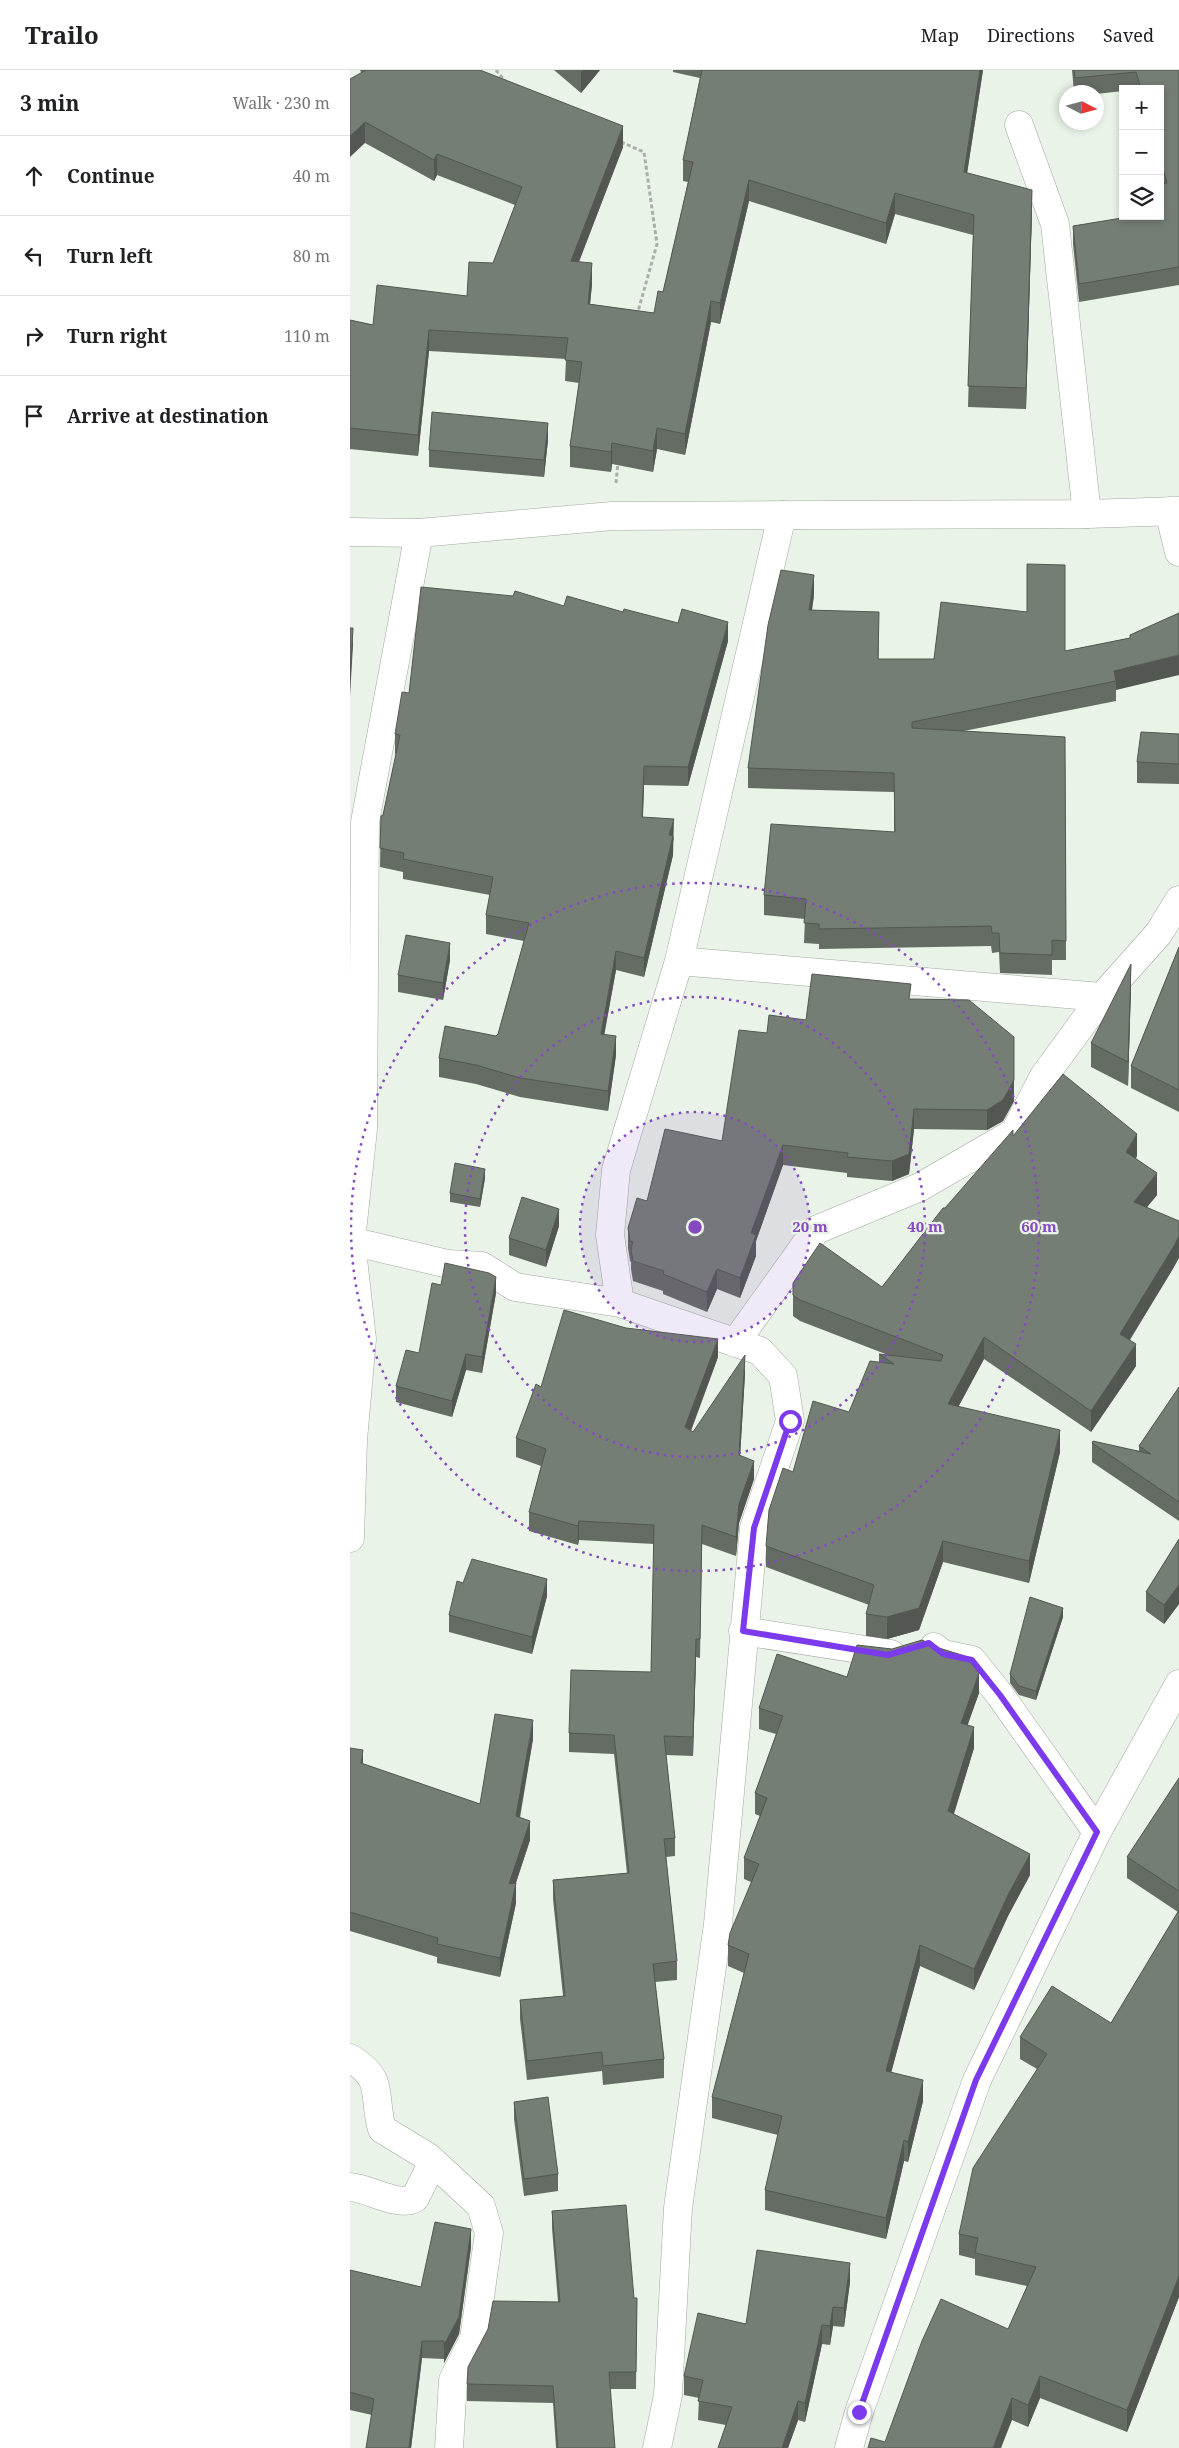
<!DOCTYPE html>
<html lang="en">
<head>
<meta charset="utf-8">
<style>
  :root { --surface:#fff; --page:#f6f6f6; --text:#202124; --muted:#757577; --line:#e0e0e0 }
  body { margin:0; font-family:"Noto Serif",serif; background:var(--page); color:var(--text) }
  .controls { position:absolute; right:15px; top:15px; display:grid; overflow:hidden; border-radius:0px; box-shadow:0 2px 8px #0003 }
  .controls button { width:45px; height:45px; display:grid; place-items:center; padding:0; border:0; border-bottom:1px solid var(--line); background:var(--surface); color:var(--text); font:25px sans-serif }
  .compass { position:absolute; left:709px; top:15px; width:45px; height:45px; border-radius:50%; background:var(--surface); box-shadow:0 2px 8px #0003; rotate:96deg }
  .stop { position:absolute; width:15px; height:15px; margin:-11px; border:4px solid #7c3aed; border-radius:50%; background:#fff }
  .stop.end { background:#7c3aed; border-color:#fff; box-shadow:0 1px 5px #0008 }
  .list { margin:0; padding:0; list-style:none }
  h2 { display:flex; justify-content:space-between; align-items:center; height:65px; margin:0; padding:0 20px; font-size:21px }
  h2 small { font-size:16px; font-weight:400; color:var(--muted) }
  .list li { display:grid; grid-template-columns:32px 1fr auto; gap:15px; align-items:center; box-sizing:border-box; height:80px; padding:0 20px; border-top:1px solid var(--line) }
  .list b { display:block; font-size:19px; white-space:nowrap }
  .list em { font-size:16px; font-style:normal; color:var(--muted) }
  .icon { flex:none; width:28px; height:28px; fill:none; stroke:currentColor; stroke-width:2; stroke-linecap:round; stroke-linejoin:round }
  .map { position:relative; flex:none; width:829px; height:2378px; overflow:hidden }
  header { display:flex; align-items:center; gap:30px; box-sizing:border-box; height:70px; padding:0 25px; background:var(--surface); border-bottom:1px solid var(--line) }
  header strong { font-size:24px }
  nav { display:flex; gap:28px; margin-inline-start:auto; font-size:18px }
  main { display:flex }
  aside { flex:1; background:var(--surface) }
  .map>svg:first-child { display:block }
</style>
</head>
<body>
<header>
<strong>Trailo</strong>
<nav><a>Map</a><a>Directions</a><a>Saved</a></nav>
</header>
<main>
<aside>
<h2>3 min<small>Walk · 230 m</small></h2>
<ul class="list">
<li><svg class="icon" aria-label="ahead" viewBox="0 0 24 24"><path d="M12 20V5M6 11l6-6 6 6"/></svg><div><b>Continue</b></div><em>40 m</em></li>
<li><svg class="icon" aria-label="left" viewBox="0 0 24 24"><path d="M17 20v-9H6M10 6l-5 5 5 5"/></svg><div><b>Turn left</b></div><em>80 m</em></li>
<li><svg class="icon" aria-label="right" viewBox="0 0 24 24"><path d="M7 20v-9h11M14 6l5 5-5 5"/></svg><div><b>Turn right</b></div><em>110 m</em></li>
<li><svg class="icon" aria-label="arrive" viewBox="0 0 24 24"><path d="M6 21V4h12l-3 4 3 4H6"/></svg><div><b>Arrive at destination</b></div></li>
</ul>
</aside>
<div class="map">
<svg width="829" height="2378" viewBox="0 0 829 2378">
  <rect width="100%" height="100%" fill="#e9f3e7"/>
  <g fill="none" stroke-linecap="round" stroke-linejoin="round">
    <defs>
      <path id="street" d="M669 55 705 154 737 444
        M819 441 829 482
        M329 891 752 927
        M1 1171 98 1194 132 1196 165 1217 270 1233 410 1281 433 1306 440 1351 404 1458 368 1854 328 2138 318 2325 307 2378
        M270 1233 260 1165 266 1100 329 891 432 445
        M385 1273 466 1160 570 1117 665 1062 694 1006 752 927 809 863 829 830
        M0 1468 3 1370 12 1269 1 1171 13 1059 15 752 69 463
        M393 1561 541 1584
        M584 1577 593 1584 622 1590 650 1625 747 1762
        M0 1988C36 2010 22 2024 32 2059L78 2087 131 2136 139 2163 124 2269 103 2310 99 2378
        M0 2117C18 2118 50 2138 65 2128L83 2092
        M499 2378 509 2342 627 2010 747 1762 829 1614"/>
      <path id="secondary" d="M0 462 69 463 262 446 737 444 829 441"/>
    </defs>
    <use href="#street" stroke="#a0aa9f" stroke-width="29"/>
    <use href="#secondary" stroke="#a0aa9f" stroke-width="29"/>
    <path stroke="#a9b1a7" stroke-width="3" stroke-dasharray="4 2.5" stroke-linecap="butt" d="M146 0 155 11
      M271 72 294 82 307 174 287 245
      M266 413 268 392"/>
    <use href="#street" stroke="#fff" stroke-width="28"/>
    <use href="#secondary" stroke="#fff" stroke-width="28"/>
  </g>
  <path fill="#656c64" d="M10 0H130L273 77 229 192 242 214 240 234 304 243 313 222 338 112 333 111V90L350 8 323 2V0H633L617 103 682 141 676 339 618 337 623 165 545 144 536 174 399 131 370 254 361 252 335 385 307 379 303 402 262 394 261 402 220 397V376L229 313 215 311 216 289 79 281 68 386 0 379V250L23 255 117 226 143 193 165 135 87 105 84 111 15 73 11 2Z
    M204 0H250L231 23Z
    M722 0H829V215L729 232 723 174V156L781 147V146H810L812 114 810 106V19H773V21L746 24V22H724Z
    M198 370 194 407 79 397V380Z
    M464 525 462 540 529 562 528 589H584L715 581 780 568V565L829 543 766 620V631L614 661 715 667 716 890H702V905L650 903 649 882 642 883 641 876 469 879V874L454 873 455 849 414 845V825L544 762V722L398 718V698Z
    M214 536 378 571 338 716 294 715 293 747 324 768 323 772V785L294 907 266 900 254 964 266 985 258 1041 170 1027 126 1014 89 1007V988L146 966 148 964 174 871 136 864V845L140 825 53 809V802L30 797 31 746 33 745 46 684H45V664L59 623Z
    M829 664V714L787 713V692Z
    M829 877V1042L781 1018V996Z
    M100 890 93 930 48 922V905Z
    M781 917 778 1016 741 997V973Z
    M561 929 664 1031 653 1051 637 1060 564 1059 559 1104 542 1111 497 1107V1103L433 1095 406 1171V1186L390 1228 367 1219 357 1242 313 1224V1221L283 1211 281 1199V1192L280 1191 278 1178V1158L297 1131 372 1071 417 963 456 950Z
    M663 1066 787 1086 786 1088 807 1125 797 1137 824 1197 780 1270 786 1296 741 1362 634 1289 608 1337 710 1382 679 1513 593 1492 569 1560 537 1569 516 1566V1544L519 1535 416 1497V1476L443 1402 499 1342 529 1292V1284L538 1285 450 1251 443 1246V1213L532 1217 595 1138Z
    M135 1108 130 1137 100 1132V1123Z
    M209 1156 196 1197 159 1185V1168Z
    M146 1223 132 1303 116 1300 102 1347 46 1332V1316L69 1283Z
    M368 1287 341 1361 343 1362 395 1304 390 1386 404 1409 389 1453 386 1486 352 1474 350 1588 346 1587 343 1686 316 1685 325 1768V1786L316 1787 327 1891V1910L305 1912 314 1989V2008L253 2015 252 2001 177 2010 170 1949V1930L213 1926 203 1829V1810L277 1803 264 1684 219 1682V1663L301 1602 304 1474 229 1470 228 1475 179 1461V1442L191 1396 166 1387V1368L191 1317Z
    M829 1317V1451L742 1392V1373L789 1381V1376Z
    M829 1469V1534L814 1554 796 1541V1522Z
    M113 1513 197 1526 182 1584 99 1562V1545Z
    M713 1547 686 1630 669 1625 660 1613V1604Z
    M497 1607 629 1623 617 1655 624 1678 604 1744 680 1805 658 1846 624 1920 570 1896 541 2002 573 2031 558 2092 554 2091 536 2169 415 2140V2120L428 2065 362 2048V2027L394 1903 378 1896V1875L401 1812 394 1809V1788L410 1746 405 1744V1723L426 1664 409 1659V1638Z
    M183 1669 170 1748 180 1770 166 1813V1833L150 1907 87 1893V1887L0 1861V1678L13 1694 130 1734Z
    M829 1708V2227L777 2362 690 2328 678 2357 662 2350 535 2372 658 2259 677 2216 625 2205V2189L609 2185V2164L687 1999 670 1989V1967L761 1953 828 1842 777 1808V1787Z
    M164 2032 208 2104V2121L174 2126 164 2049Z
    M202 2141 284 2228H287L286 2319H260L265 2378H206L203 2333 117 2331V2314L208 2232 202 2158Z
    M121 2177 109 2264 94 2293V2289L72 2288 61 2378H16L22 2345 0 2340V2200L71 2217Z
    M500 2212 494 2257 483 2256 480 2275 472 2274 455 2352 448 2350 438 2378H368L376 2355 348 2350 349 2328 334 2325V2306L396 2254Z"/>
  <path fill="#525851" d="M233 0H250L231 23V2Z
    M630 0H633L614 123V102Z
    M15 52V73L0 87V66Z
    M273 56V77L221 212V191Z
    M87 84V105L84 111V90Z
    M399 110V131L370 254V233Z
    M682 120V141L676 339V318Z
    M545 123V144L536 174V153Z
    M242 193V214L238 255V234Z
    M361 231V252L335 385V364Z
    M79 260V281L68 386V365Z
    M198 353V370L194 407V390Z
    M307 358V379L303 402V381Z
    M262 373V394L261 402V382Z
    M464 505V525L459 560V540Z
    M529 542V562L528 609V589Z
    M378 552V571L338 716V697Z
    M3 558V575L0 626V609Z
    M829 585V605L766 620V611L764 601Z
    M294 696V715L292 766V747Z
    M324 749 323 785 294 907V888L319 765Z
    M100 873V890L93 930V913Z
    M266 881V900L251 983V964Z
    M781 894V917L778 1016V992Z
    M266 966V985L258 1041V1021Z
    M664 987V1031L653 1051 637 1060V1040Z
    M564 1039V1059L559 1104 542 1111V1091Z
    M787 1064V1086L776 1103V1082Z
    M433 1075V1095L406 1171V1186L390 1228V1208L401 1163Z
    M135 1099V1108L130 1137V1129Z
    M807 1103V1125L784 1153V1132Z
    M209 1139V1156L196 1197V1180Z
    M829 1166V1188L824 1197 770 1285V1264Z
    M367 1199V1219L357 1242V1222Z
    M146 1207V1223L132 1303V1287Z
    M634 1267V1289L598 1356V1334Z
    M368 1269V1287L335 1376V1357Z
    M786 1274V1296L741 1362V1341Z
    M116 1284V1300L102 1347V1331Z
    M395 1285V1304L389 1404V1385Z
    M710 1360V1382L679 1513V1491Z
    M404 1391V1409L389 1453 386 1486V1467L389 1434Z
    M229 1451V1470L228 1475V1456Z
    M593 1471V1492L569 1560 537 1569V1547Z
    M197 1509V1526L182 1584V1567Z
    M829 1515V1534L814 1554V1535Z
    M713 1538V1547L686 1630V1621Z
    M346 1569V1587L343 1686V1667Z
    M629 1603V1623L611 1674V1653Z
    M183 1650V1669L166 1766V1746Z
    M624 1657V1678L598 1762V1741Z
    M13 1680V1699L11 1693Z
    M180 1751V1770L159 1833V1814Z
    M680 1784V1805L658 1846 624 1920V1899L658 1825Z
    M166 1813V1833L150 1907V1888Z
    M570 1875V1896L536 2022V2001Z
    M573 2010V2031L558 2092V2072Z
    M554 2070V2091L536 2169V2148Z
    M121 2159V2177L109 2264 94 2293V2275Z
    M500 2193V2212L494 2257V2238Z
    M829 2206V2227L777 2362V2340Z
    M483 2237V2256L480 2275V2256Z
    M472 2255V2274L455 2352V2333Z
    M72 2271V2288L61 2378H59Z
    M690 2306V2328L678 2357V2335Z
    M662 2328V2350L651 2378H643Z
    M448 2331V2350L438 2378H432Z"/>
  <path fill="#757e74" stroke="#525851" d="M16 0H130L273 56 221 191 242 193 238 234 304 243 308 221 313 222 343 92 333 90 352 0H630L614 102 682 120 676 318 618 316 624 145 545 123 536 153 399 110 370 233 361 231 335 364 307 358 303 381 262 373 261 382 220 376 232 292 215 290 218 268 79 260 68 365 0 358V250L23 255 27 215 117 226 119 192 143 193 172 117 87 84 84 90 15 52 0 66V9Z
    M724 0H829V197L729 214 723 156 784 146H810V114L817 113 810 88V19H791L786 2 725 8Z
    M82 342 198 353 194 390 79 380Z
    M677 494 715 495V581L780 568V565L829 543V585L764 601 766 611 562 652V658L715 667 716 871 702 870V885L650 883 649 863H642L641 856 469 859V854L454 853 456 829 414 825 421 754 545 762 544 703 398 698 418 555 431 500 464 505 459 540 529 542 528 589H584L591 532 677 542Z
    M71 517 163 526 165 521 214 536 217 526 273 542 274 539 328 553 332 539 378 552 338 697 294 696 292 747 324 749 319 765 323 766 294 888 266 881 251 964 266 966 258 1021 170 1008 126 995 89 988 95 956 146 966 148 964 179 853 136 845 143 807 53 789 54 783 30 778 31 746 33 745 50 665 45 664 52 622 59 623Z
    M0 558H3L0 609Z
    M791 662 829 664V694L787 692Z
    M56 865 100 873 93 913 48 905Z
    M829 877V1020L781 996Z
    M781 894 778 992 741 973Z
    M462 904 561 914 559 929 619 930 664 967V1010L653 1030 637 1040 564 1039 559 1084 542 1091 497 1087 498 1083 433 1075 401 1163 406 1165 390 1208 367 1199 357 1222 313 1204 314 1201 283 1191 281 1179 283 1172 280 1171 278 1158 287 1128 297 1131 315 1059 372 1071 389 960 417 963 419 945 456 950Z
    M713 1004 787 1064 776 1082 807 1103 784 1132 829 1151V1166L824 1176 770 1264 786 1274 741 1341 634 1267 598 1334 710 1360 679 1491 593 1471 569 1538 537 1547 516 1544 524 1515 416 1476 419 1440 433 1398 443 1402 463 1331 499 1342 520 1291 544 1294 529 1284 591 1291 593 1285 450 1230 443 1225V1213L470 1173 532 1217 593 1138H595L663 1060V1066Z
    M105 1093 135 1099 130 1129 100 1123Z
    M172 1127 209 1139 196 1180 159 1168Z
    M95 1193 139 1203 146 1207 132 1287 116 1284 102 1331 46 1316 56 1280 69 1283 82 1213 91 1215Z
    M214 1240 276 1258 368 1269 335 1357 343 1362 395 1285 389 1385 404 1391 389 1434 386 1467 352 1455 350 1569H346L343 1667 314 1666 325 1768 314 1769 327 1891 303 1894 314 1989 253 1996 252 1982 177 1991 170 1930 215 1926 203 1810 279 1803 264 1665 219 1663 221 1600 301 1602 304 1455 229 1451 228 1456 179 1442 196 1379 166 1368 186 1314 191 1317Z
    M829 1317V1432L742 1373 743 1371 801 1384 789 1376Z
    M829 1469V1515L814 1535 796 1522Z
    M122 1489 197 1509 182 1567 99 1545 107 1511 113 1513Z
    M680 1527 713 1538 686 1621 669 1616 660 1604Z
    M572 1570 589 1578 615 1586 629 1603 611 1653 624 1657 598 1741 680 1784 658 1825 624 1899 570 1875 536 2001 573 2010 558 2072 554 2070 536 2148 415 2120 432 2046 362 2027 399 1884 378 1875 380 1863 409 1794 394 1788 417 1728 405 1723 433 1646 409 1638 427 1584 497 1607 507 1575 542 1579Z
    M145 1644 183 1650 166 1746 180 1751 159 1814 166 1813 150 1888 87 1874 88 1868 0 1842V1678L13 1680 11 1693 130 1734Z
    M829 1708V1821L777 1787Z
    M829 1840V2206L777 2340 690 2306 678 2335 662 2328 643 2378H518L521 2368 535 2372 572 2271 591 2229 658 2259 686 2197 625 2183 628 2168 609 2164 623 2098 697 1984 670 1967 702 1916 761 1953Z
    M198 2027 208 2104 174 2109 164 2032Z
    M276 2135 284 2228H287L286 2302H259L265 2378H208L203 2316 117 2314 118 2297 138 2259 143 2231 210 2232 202 2141Z
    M85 2152 121 2159 109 2247 94 2275V2271H72L59 2378H16L24 2329 0 2322V2200L71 2217Z
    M407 2180 500 2193 494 2238 483 2237 480 2256 472 2255 455 2333 448 2331 432 2378H368L382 2337 348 2331 353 2310 334 2306 348 2243 396 2254Z"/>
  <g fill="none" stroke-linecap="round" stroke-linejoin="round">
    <path stroke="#7c3aed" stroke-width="6" d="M440 1351 404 1458 393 1561 538 1585 579 1573 593 1584 622 1590 650 1625 747 1762 626 2010 509 2342"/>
  </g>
  <circle cx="345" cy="1157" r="115" fill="#854ac0" fill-opacity=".12"/>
  <g fill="none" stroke="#854ac0" stroke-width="2.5" stroke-dasharray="2.5 5">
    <circle cx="345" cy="1157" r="115"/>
    <circle cx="345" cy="1157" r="230"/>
    <circle cx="345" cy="1157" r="344"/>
  </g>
  <circle cx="345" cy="1157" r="8" fill="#854ac0" stroke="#e9f3e7" stroke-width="2.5"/>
  <g font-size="15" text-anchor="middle" font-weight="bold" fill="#854ac0" stroke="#e9f3e7" stroke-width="4.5" stroke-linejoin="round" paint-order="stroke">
    <text x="460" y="1162">20 m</text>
    <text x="575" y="1162">40 m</text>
    <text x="689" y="1162">60 m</text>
  </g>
</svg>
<div class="controls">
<button>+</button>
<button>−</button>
<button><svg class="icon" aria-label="layers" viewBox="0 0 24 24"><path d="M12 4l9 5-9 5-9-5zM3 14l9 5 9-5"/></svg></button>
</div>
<svg class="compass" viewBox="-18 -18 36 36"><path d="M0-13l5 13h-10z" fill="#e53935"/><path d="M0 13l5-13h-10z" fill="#757577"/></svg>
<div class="stop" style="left:440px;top:1351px"></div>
<div class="stop end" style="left:509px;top:2342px"></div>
</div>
</main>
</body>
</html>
